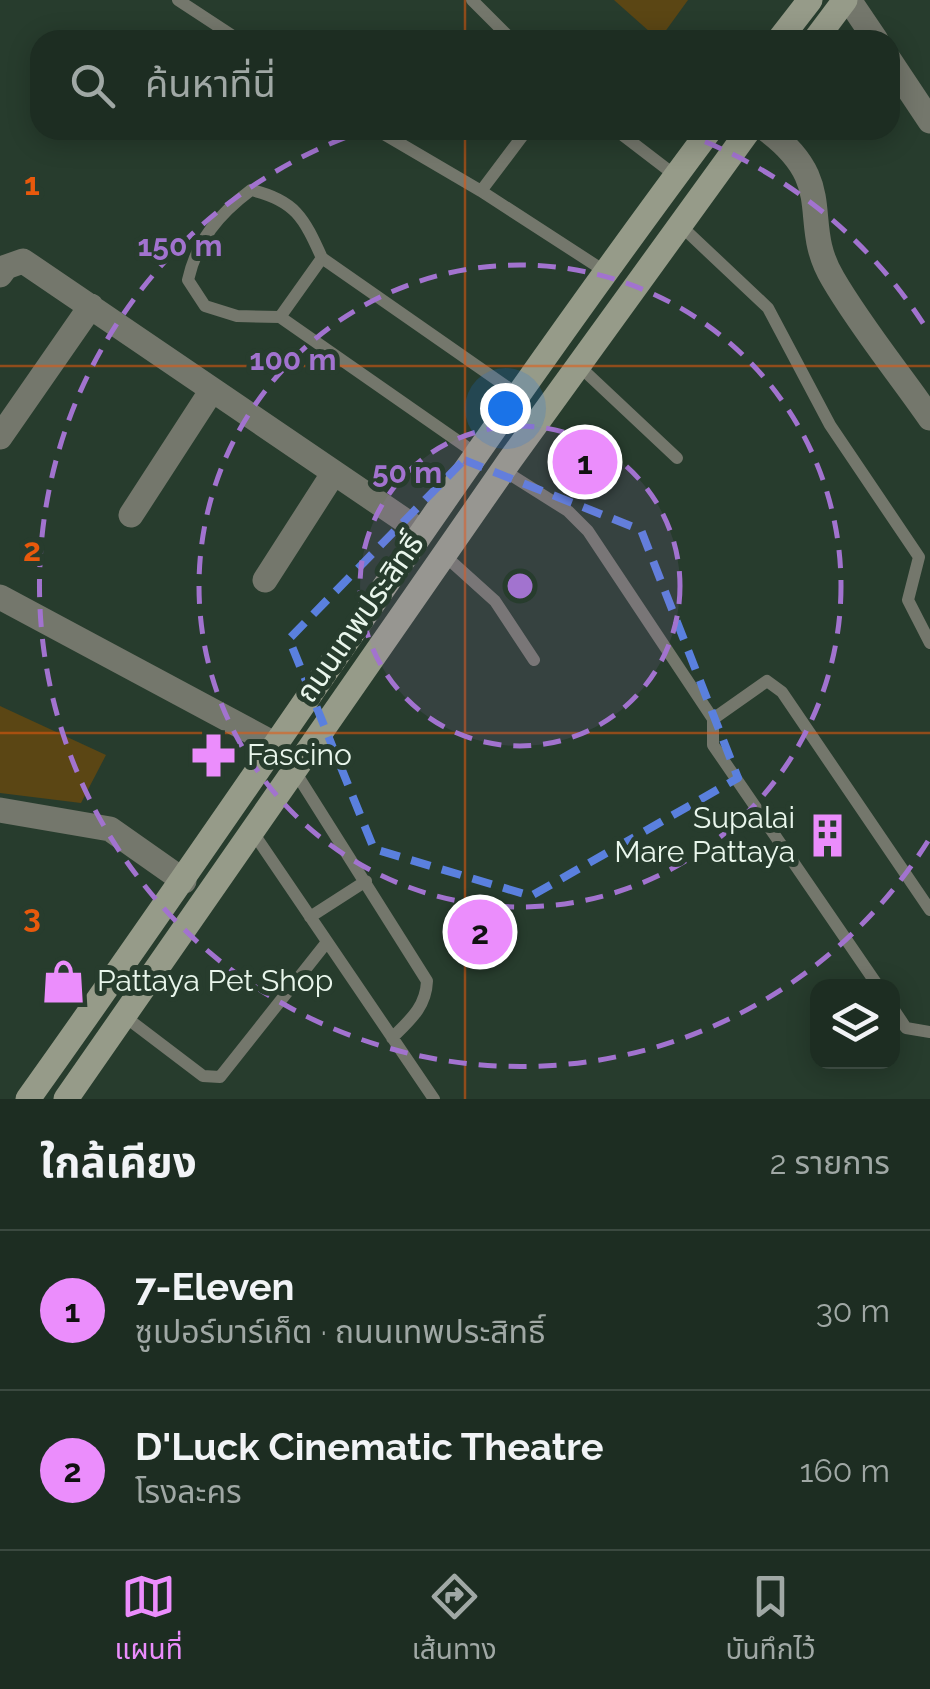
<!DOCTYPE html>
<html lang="th">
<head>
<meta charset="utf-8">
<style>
  :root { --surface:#1d2d22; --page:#25352a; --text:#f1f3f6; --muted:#a0a8a5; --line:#3b4940; --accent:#eb8dfc }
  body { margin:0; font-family:Raleway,"Noto Sans Thai",sans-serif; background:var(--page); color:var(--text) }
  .controls { position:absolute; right:30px; bottom:30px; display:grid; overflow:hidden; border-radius:20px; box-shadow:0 5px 25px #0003 }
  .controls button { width:90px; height:90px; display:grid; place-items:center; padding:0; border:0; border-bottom:2px solid var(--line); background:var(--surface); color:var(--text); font:50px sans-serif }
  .you { position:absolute; left:505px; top:408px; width:35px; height:35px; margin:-25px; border:8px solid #fff; border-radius:50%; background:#1a73e8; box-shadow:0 0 0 15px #1a73e833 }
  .badge { display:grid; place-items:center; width:65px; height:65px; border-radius:50%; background:var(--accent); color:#111; font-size:32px; font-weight:700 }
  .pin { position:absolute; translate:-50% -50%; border:5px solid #fff; box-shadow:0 2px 10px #0006 }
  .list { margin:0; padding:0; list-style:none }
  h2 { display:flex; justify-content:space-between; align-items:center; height:130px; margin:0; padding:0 40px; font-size:42px }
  h2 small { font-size:32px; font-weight:400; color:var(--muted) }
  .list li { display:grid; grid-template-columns:65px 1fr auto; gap:30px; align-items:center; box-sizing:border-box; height:160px; padding:0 40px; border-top:2px solid var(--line) }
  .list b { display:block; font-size:38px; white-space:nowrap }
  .list p { margin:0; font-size:32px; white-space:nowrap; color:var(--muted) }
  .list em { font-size:32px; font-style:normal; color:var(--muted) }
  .icon { flex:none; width:55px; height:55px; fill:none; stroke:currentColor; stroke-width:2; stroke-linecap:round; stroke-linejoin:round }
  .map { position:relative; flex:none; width:930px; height:1099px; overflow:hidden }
  .search { position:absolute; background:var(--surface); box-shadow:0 5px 25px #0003; left:30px; right:30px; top:30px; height:110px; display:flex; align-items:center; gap:25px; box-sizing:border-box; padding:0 35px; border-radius:30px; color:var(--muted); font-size:38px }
  .sheet { height:450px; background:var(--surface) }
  nav { display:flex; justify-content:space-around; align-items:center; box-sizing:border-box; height:140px; border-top:2px solid var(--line); background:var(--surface); font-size:28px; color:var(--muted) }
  nav a { display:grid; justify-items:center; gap:5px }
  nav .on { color:var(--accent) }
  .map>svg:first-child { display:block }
</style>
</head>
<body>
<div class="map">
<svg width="930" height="1099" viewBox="0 0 930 1099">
  <rect width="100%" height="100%" fill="#273c2d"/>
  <path fill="#5b4614" d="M614 0H688L659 40Z
    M0 706 106 755 81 803 0 793Z"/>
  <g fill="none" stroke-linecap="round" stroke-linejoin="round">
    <path stroke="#74776c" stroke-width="12" d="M178 0 239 40
      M472 0 512 40
      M377 130 481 191 606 272
      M616 130 676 176
      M481 191 527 130
      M680 225 768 308 830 425 919 557 908 600 930 643
      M280 317 322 258
      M578 365 677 458
      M478 455 280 317 237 316 205 306 188 280C197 240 219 214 251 190 295 200 304 218 322 258L520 396
      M503 470 568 511 588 531 713 719V745L878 986
      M444 555 495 601 534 660
      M713 719 767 681 782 692 930 910
      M294 770 427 981C426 1007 410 1020 392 1038
      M252 831 434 1099
      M310 917 366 881
      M892 1007 906 1028 930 1032
      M124 1016 203 1076 220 1077 327 942"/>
    <path stroke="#74776c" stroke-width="25" d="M849 0 876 40
      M890 61 930 121
      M767 130C840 185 798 221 833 279 861 327 898 372 930 418
      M0 275 6 267 23 261 420 531
      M0 437 91 306
      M131 515 212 390
      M265 580 333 474
      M0 597 276 745
      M0 810 110 829 184 881"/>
    <path stroke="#969b89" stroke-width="25" d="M779 40 810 0
      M815 40 845 0
      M28 1099C258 777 474 446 710 130
      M66 1099 510 460 749 130"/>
  </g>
  <path fill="none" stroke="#5a80de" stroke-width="8" stroke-dasharray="20 12" stroke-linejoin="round" d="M464 460 641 530 738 778 531 896 374 849 289 639Z"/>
  <path fill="none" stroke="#e8590c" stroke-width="2.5" stroke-opacity="0.55" d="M465 0V40M465 130V1099M0 366H930M0 733H930"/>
  <circle cx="520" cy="586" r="160" fill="#a273cf" fill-opacity=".12"/>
  <g fill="none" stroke="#a273cf" stroke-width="5" stroke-dasharray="18 12">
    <circle cx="520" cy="586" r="160"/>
    <circle cx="520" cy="586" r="321"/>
    <path d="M928 841A481 481 0 1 1 363 131M677 131A481 481 0 0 1 928 331"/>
  </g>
  <defs>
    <symbol id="pharmacy-bare" viewBox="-9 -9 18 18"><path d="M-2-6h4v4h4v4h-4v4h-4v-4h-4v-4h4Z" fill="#eb8dfc" stroke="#273c2d" stroke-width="2.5" paint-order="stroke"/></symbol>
    <symbol id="building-bare" viewBox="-9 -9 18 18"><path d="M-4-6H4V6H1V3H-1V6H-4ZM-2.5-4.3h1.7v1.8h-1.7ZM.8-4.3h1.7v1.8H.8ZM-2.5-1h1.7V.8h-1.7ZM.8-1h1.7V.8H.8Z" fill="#eb8dfc" stroke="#273c2d" stroke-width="2.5" paint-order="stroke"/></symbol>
    <symbol id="shop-bare" viewBox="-9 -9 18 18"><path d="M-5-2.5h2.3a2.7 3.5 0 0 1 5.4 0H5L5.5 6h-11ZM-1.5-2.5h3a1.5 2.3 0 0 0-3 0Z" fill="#eb8dfc" stroke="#273c2d" stroke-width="2.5" paint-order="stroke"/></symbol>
  </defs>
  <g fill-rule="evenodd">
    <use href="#pharmacy-bare" x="182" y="724" width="63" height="63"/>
    <use href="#building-bare" x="796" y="804" width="63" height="63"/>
    <use href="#shop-bare" x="32" y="950" width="63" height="63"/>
  </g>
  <g text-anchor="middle" stroke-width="10" stroke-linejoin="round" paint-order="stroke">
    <g font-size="30" fill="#e9f6ec" stroke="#273c2d">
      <text transform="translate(360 618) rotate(-55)" y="10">ถนนเทพประสิทธิ์</text>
    </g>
    <g font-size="30" fill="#e9f6ec" stroke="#273c2d" text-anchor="start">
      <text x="247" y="765">Fascino</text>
      <text x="795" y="828" text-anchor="end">Supalai<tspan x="795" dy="34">Mare Pattaya</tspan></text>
      <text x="97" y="991">Pattaya Pet Shop</text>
    </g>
  </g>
  <g font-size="32" text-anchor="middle" font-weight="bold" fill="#e8590c" stroke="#273c2d" stroke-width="10" stroke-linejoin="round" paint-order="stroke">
    <text x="32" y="195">1</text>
    <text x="32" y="561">2</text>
    <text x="32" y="927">3</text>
  </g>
  <circle cx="520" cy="586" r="15" fill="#a273cf" stroke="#273c2d" stroke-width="5"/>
  <g font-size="30" text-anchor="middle" font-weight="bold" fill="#a273cf" stroke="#273c2d" stroke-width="10" stroke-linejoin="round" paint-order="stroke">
    <text x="180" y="256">150 m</text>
    <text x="293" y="370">100 m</text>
    <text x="407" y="483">50 m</text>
  </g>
</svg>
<div class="controls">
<button><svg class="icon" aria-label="layers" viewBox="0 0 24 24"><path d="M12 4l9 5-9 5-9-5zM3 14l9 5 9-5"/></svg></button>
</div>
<div class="you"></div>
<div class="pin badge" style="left:585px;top:462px">1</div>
<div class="pin badge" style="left:480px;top:932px">2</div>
<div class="search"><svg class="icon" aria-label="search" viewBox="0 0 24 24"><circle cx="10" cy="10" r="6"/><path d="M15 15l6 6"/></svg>ค้นหาที่นี่</div>
</div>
<section class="sheet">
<h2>ใกล้เคียง<small>2 รายการ</small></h2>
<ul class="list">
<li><span class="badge">1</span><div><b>7-Eleven</b><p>ซูเปอร์มาร์เก็ต · ถนนเทพประสิทธิ์</p></div><em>30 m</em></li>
<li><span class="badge">2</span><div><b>D'Luck Cinematic Theatre</b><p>โรงละคร</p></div><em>160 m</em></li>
</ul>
</section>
<nav>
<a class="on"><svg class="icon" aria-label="map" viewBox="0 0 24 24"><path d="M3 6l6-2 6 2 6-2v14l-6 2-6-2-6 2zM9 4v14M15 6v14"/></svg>แผนที่</a>
<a><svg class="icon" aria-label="directions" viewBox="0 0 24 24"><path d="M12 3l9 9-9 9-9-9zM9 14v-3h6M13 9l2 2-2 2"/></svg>เส้นทาง</a>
<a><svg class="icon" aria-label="saved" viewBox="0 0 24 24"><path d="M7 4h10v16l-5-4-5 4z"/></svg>บันทึกไว้</a>
</nav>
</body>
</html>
